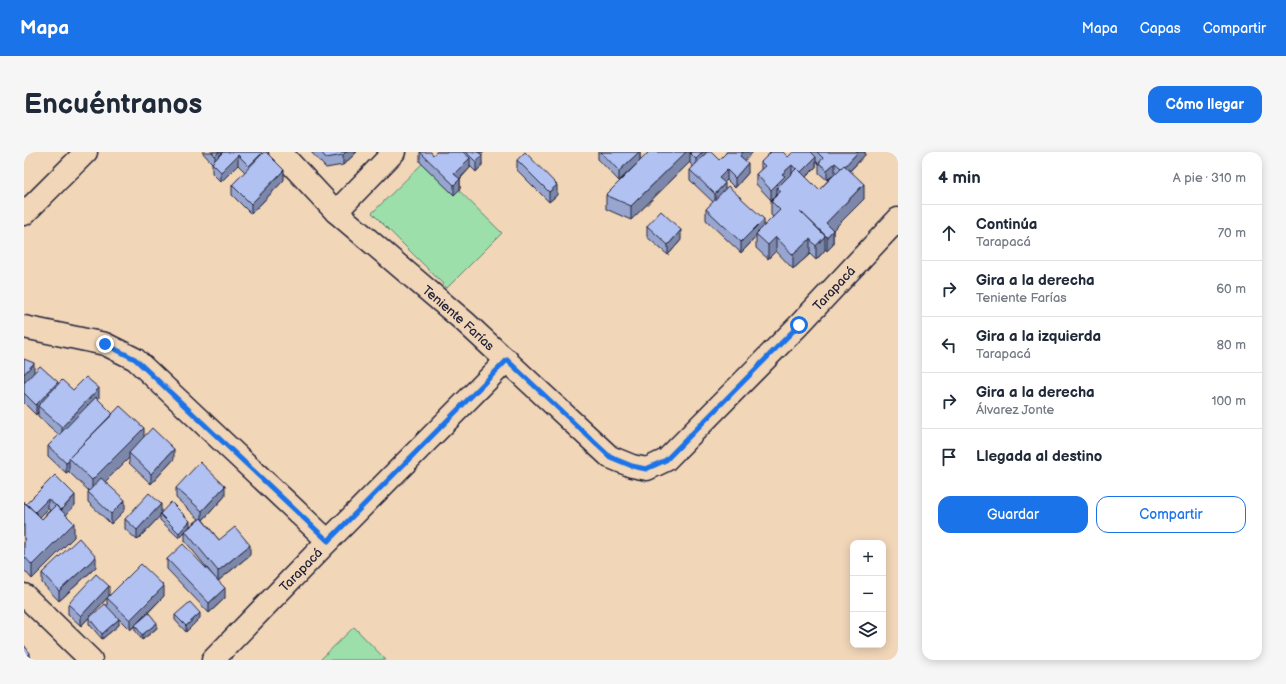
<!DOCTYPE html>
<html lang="es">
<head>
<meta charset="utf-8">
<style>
  :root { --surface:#fff; --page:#f6f6f7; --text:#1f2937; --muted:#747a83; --line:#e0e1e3; --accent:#1a73e8 }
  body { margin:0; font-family:"Balsamiq Sans",sans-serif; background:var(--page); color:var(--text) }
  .controls { position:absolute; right:12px; bottom:12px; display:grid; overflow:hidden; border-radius:8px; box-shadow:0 2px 10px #0003 }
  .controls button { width:36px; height:36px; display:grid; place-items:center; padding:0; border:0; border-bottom:1px solid var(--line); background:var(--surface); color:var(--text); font:20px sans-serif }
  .stop { position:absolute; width:12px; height:12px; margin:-9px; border:3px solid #1a73e8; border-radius:50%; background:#fff }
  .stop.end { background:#1a73e8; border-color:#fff; box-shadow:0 1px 4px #0008 }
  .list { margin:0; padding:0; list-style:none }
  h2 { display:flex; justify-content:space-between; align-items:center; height:52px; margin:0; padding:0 16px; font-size:17px }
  h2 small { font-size:13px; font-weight:400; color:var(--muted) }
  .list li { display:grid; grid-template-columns:26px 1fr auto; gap:12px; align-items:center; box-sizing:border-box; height:56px; padding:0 16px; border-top:1px solid var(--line) }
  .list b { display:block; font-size:15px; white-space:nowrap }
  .list p { margin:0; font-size:13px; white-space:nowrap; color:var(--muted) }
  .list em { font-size:13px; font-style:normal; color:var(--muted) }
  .actions { display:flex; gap:8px; padding:12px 16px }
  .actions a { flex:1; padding:9px 0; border:1px solid var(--accent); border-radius:12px; text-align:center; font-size:14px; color:var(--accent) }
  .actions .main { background:var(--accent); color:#fff }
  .icon { flex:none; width:22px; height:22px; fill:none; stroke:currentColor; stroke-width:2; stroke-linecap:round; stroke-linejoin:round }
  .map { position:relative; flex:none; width:874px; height:508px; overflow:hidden; border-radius:12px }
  header { display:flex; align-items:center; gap:24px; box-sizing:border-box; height:56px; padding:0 20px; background:var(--accent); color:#fff }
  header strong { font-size:19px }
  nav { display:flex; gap:22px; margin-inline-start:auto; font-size:14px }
  .intro { display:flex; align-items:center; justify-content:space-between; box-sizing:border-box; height:96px; padding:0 24px }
  h1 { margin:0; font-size:28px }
  .button { padding:10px 18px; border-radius:12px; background:var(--accent); color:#fff; font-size:14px; font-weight:700 }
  main { display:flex; gap:24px; padding:0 24px }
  aside { flex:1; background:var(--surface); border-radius:12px; box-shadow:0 2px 10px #0003 }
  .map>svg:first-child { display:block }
</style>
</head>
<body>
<header>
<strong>Mapa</strong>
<nav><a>Mapa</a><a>Capas</a><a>Compartir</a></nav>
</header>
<div class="intro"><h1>Encuéntranos</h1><a class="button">Cómo llegar</a></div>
<main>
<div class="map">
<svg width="874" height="508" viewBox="0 0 874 508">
  <rect width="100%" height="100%" fill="#f1d6b8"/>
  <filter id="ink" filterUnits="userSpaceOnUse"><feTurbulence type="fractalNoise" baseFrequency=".025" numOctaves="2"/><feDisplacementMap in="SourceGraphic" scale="8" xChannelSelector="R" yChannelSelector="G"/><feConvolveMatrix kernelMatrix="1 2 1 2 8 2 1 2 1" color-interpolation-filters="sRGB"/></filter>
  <g filter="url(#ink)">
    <path fill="#9cdfaa" stroke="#5f8072" d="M403 7 478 81 423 136 348 61Z
      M330 475 362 508H296Z"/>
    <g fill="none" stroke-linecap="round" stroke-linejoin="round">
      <defs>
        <g id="minor">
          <path id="s1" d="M256 0 312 60 441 170 586 305 608 314 623 317 642 308 775 173 874 67"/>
          <path d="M312 60 370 0"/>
          <path d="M0 62 62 0"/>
          <path d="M0 175 81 192 111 207 304 389"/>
          <path d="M0 443 67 508"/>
          <path id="s2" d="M189 508 304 389 483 208"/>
        </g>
      </defs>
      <use href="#minor" stroke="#22223b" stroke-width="25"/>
      <use href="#minor" stroke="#f1d6b8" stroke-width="22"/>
    </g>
    <path fill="#98a6cf" stroke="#22223b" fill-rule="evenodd" d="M178 0H237L238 2 260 28 227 62 208 43V33L221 20 214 13 197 30 188 21V11Z
      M287 0H333L319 13 302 16Z
      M396 0 409 3 412 0H460L457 3 458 13 452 20 446 14V16L436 27V37L430 43 396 10Z
      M574 0H616V8L625 0H687L695 8 702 1V0H729L721 8 724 21 711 36 703 28 700 31 701 37 740 74 749 65 747 63V48L732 32V22L737 18V10L746 1 745 0H759L764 5 769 0H841V3L826 19 840 47 809 78V93L803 99 801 97V98L792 108 786 102 769 117 752 99 744 107 732 96V85L717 101 682 68V57L689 50 666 28V18L669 15 666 11V10L607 68 582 57V43L609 16 595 29 574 7ZM792 9 795 12V21L803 28 811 21 795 38 782 25 792 15Z
      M493 8 533 43 525 50 493 18Z
      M623 74 657 88 644 103 623 85Z
      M0 207 10 220 34 234 75 246 74 247 89 262 120 285 150 307 127 332 105 311V306L81 329 101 358 87 372 64 350V340L65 339 45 320V319L42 321 24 304V294L35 283 14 264V260L12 263 0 251Z
      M31 323 51 353 42 363 50 385 8 427 0 418V349L1 352H2ZM24 357 26 358 18 367 16 365Z
      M152 336 201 344 179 368 195 388 226 403 194 429 201 446 185 461 143 417V407L192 427 161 389V380L155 386 136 368V364L113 388 101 377V367L137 360 166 374 175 367 152 346Z
      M72 415 35 449 18 431V421Z
      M85 443 140 444 116 469 133 476 118 488 111 478V474L106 478 93 465 95 473 78 487 65 472V466L83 454V446L57 474 44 462V452Z
      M151 463 176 466 162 480 151 468Z"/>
    <path fill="#7c87a9" stroke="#22223b" d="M195 0H205L191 14V4Z
      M322 0H333L319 13V3Z
      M453 0H460L453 8Z
      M615 0H616V9L595 29V19Z
      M662 0H670L666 1V10L607 68V54Z
      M679 0H686L672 17V7Z
      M719 0H729L716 14V4Z
      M834 0H841V3L818 27V17Z
      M238 1V11L225 24V14Z
      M214 3V13L197 30V20Z
      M458 3V13L452 20V10Z
      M792 5V15L776 31V21Z
      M446 6V16L430 32V22Z
      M724 11V21L711 36V26Z
      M811 11V21L803 28V18Z
      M768 13V23L753 36V42L747 48V38L758 22Z
      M260 18V28L227 62V52Z
      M703 18V28L695 36V26Z
      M436 27V37L430 43V33Z
      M701 31V41L691 52V42Z
      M840 32V47L803 84 802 71Z
      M533 33V43L525 50V40Z
      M740 67V77L732 82V85L717 101V90Z
      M657 78V88L644 103V93Z
      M809 78V93L803 99V85Z
      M801 84V98L792 108V94Z
      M752 85V99L744 107V93Z
      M786 87V102L769 117V103Z
      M10 211V226L0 236V222Z
      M34 230V240L14 254V260L12 263V253Z
      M75 236V246L38 285V275Z
      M120 276V291L105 301V306L68 343V328Z
      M150 297V307L127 332V322Z
      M45 309V319L42 321V311Z
      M201 334V344L178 369V359Z
      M51 343V353L37 369V359Z
      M24 347V357L10 371V361Z
      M101 348V358L87 372V362Z
      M137 352V362H136V364L113 388V378Z
      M166 369V374L155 386V381Z
      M50 371V385L8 427V413Z
      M226 393V403L194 429V419Z
      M72 405V415L35 449V439Z
      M85 434V444L57 474V464Z
      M140 434V444L106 478V468Z
      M201 436V446L185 461V451Z
      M176 461V466L162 480V474Z
      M95 467V473L78 487V482Z
      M133 471V476L118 488V483Z
      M6 501V508H0V506Z"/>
    <path fill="#b1c1f1" stroke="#22223b" d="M188 0H195L191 4Z
      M199 0H237L238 1 225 14 214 3 197 20 188 11Z
      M240 0H242L260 18 227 52 208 33Z
      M297 0H322L319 3 302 6Z
      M396 0H407L409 3 412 0H439L446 6 430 22 436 27 430 33Z
      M442 0H454L458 3 452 10Z
      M501 0 533 33 525 40 493 8Z
      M577 0H615L595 19Z
      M625 0H662L607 54 582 43Z
      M667 0H679L672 7 666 1Z
      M683 0H687L695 8 703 0H719L716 4 724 11 711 26 703 18 695 26 701 31 691 42 666 18Z
      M747 0H759L764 5 769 0H787L792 5 777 20 773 16 772 17 768 13 758 22 761 24 747 38 732 22 741 14 737 10Z
      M793 0H834L821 14 820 13 817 16 811 11 803 18 795 11 799 6Z
      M820 13 840 32 802 71 809 78 803 85 776 59 801 84 792 94 786 87 769 103 752 85 744 93 732 82 756 58 747 49 757 39 753 36 773 16 795 38Z
      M704 34 740 67 717 90 682 57Z
      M637 59 657 78 644 93 623 74Z
      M0 207 10 211 0 222Z
      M16 214 34 230 12 253 0 241V231Z
      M62 225 75 236 38 275 14 254 38 228 49 238Z
      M72 245 89 262 45 306V309L42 311 24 294Z
      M96 254 120 276 68 328 45 306Z
      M128 276 150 297 127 322 105 301Z
      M176 310 201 334 178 359 152 336Z
      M31 323 51 343 37 358 24 347 11 360 2 352Z
      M77 326 101 348 87 362 64 340Z
      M125 341 137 352 113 378 101 367Z
      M147 350 166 369 155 381 136 362Z
      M2 351 18 367 32 353 50 371 8 413 0 404V390L2 388 0 386V353Z
      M177 366 195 388 211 375 226 393 194 419 161 379Z
      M55 386 72 405 35 439 18 421Z
      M159 392 201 436 185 451 143 407Z
      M117 412 140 434 106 468 83 446Z
      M72 422 85 434 57 464 44 452Z
      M166 450 176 461 162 474 151 463Z
      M81 452 95 467 78 482 65 466Z
      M125 461 133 471 118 483 111 473Z
      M0 493 6 501 0 506Z"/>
  </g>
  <g fill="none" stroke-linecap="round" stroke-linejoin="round" filter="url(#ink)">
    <path stroke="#1a73e8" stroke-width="5" d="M81 192 111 207 304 389 483 208 586 305 608 314 622 317 642 308 775 173"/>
  </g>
  <g text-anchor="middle" stroke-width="3" stroke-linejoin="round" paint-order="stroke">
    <g font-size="13" fill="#22223b" stroke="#f1d6b8">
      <text dy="5" stroke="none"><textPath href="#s1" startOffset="750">Tarapacá</textPath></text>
      <text dy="5" stroke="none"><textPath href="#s1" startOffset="244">Teniente Farías</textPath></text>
      <text dy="5" stroke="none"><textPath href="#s2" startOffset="126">Tarapacá</textPath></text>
    </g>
  </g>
</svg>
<div class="controls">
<button>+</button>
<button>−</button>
<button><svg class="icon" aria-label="layers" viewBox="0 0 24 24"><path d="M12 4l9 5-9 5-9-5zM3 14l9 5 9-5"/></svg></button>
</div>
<div class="stop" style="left:775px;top:173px"></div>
<div class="stop end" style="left:81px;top:192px"></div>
</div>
<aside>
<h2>4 min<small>A pie · 310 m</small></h2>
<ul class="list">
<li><svg class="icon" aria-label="ahead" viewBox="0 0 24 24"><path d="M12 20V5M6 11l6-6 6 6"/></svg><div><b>Continúa</b><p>Tarapacá</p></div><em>70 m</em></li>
<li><svg class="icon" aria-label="right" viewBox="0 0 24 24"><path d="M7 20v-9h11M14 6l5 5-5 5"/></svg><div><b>Gira a la derecha</b><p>Teniente Farías</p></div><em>60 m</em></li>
<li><svg class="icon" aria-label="left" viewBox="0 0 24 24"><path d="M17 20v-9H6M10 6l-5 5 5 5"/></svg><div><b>Gira a la izquierda</b><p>Tarapacá</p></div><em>80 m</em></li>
<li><svg class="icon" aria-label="right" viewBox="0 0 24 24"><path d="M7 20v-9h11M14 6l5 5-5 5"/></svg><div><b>Gira a la derecha</b><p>Álvarez Jonte</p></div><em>100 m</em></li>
<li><svg class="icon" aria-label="arrive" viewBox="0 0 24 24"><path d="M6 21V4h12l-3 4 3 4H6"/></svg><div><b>Llegada al destino</b></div></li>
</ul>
<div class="actions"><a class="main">Guardar</a><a>Compartir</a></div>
</aside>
</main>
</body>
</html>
